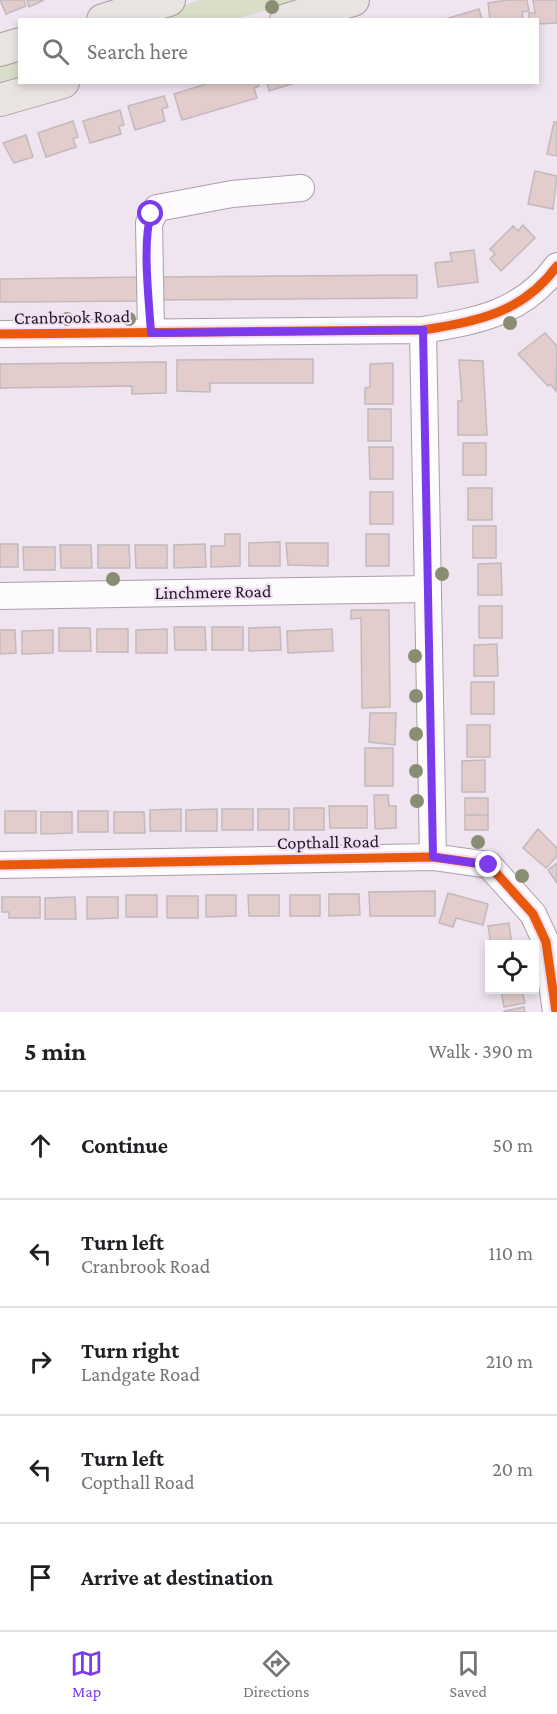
<!DOCTYPE html>
<html lang="en">
<head>
<meta charset="utf-8">
<style>
  :root { --surface:#fff; --page:#f6f6f6; --text:#202124; --muted:#757577; --line:#e0e0e0; --accent:#7c3aed }
  body { margin:0; font-family:"Crimson Pro",serif; background:var(--page); color:var(--text) }
  .controls { position:absolute; right:18px; bottom:18px; display:grid; overflow:hidden; border-radius:0px; box-shadow:0 3px 9px #0003 }
  .controls button { width:54px; height:54px; display:grid; place-items:center; padding:0; border:0; border-bottom:2px solid var(--line); background:var(--surface); color:var(--text); font:30px sans-serif }
  .stop { position:absolute; width:18px; height:18px; margin:-14px; border:4px solid #7c3aed; border-radius:50%; background:#fff }
  .stop.end { background:#7c3aed; border-color:#fff; box-shadow:0 2px 6px #0008 }
  .list { margin:0; padding:0; list-style:none }
  h2 { display:flex; justify-content:space-between; align-items:center; height:78px; margin:0; padding:0 24px; font-size:26px }
  h2 small { font-size:20px; font-weight:400; color:var(--muted) }
  .list li { display:grid; grid-template-columns:39px 1fr auto; gap:18px; align-items:center; box-sizing:border-box; height:108px; padding:0 24px; border-top:2px solid var(--line) }
  .list b { display:block; font-size:22px; white-space:nowrap }
  .list p { margin:0; font-size:20px; white-space:nowrap; color:var(--muted) }
  .list em { font-size:20px; font-style:normal; color:var(--muted) }
  .icon { flex:none; width:33px; height:33px; fill:none; stroke:currentColor; stroke-width:2; stroke-linecap:round; stroke-linejoin:round }
  .map { position:relative; flex:none; width:557px; height:1012px; overflow:hidden }
  .search { position:absolute; background:var(--surface); box-shadow:0 3px 9px #0003; left:18px; right:18px; top:18px; height:66px; display:flex; align-items:center; gap:15px; box-sizing:border-box; padding:0 21px; border-radius:0px; color:var(--muted); font-size:22px }
  .sheet { height:618px; background:var(--surface) }
  nav { display:flex; justify-content:space-around; align-items:center; box-sizing:border-box; height:84px; border-top:2px solid var(--line); background:var(--surface); font-size:16px; color:var(--muted) }
  nav a { display:grid; justify-items:center; gap:3px }
  nav .on { color:var(--accent) }
  .map>svg:first-child { display:block }
</style>
</head>
<body>
<div class="map">
<svg width="557" height="1012" viewBox="0 0 557 1012">
  <rect width="100%" height="100%" fill="#efe4f0"/>
  <path fill="#d8dec8" d="M200 0H304L235 19 137 20Z
    M19 56V82L0 85V62Z"/>
  <path fill="#e2cdcc" stroke="#c2b9bc" stroke-width="1.5" d="M0 0H24L26 6 6 14Z
    M27 0H44L29 7Z
    M507 0H527L529 11 522 12 523 20H490L488 3Z
    M533 0H557V23L538 24V20H529V13H535Z
    M479 9 482 20H442Z
    M212 82H258L259 86 254 88 257 98 182 120 174 94Z
    M267 82H298L269 91Z
    M164 96 168 107 162 109 165 121 135 130 128 106Z
    M120 110 124 125 119 126 121 134 90 143 83 121Z
    M73 121 78 137 73 139 76 147 46 157 38 133Z
    M554 122H557V156L547 154Z
    M26 135 33 157 14 163 3 143Z
    M535 171 557 176 553 209 528 204Z
    M523 225 535 238 501 271 490 259 495 254 490 249 513 226 518 231Z
    M474 250 478 282 438 287 435 263 452 261 450 253Z
    M417 275V298L156 300 155 277Z
    M145 277 146 301 0 302V279Z
    M545 333 557 346 556 391 550 384 548 386 518 354Z
    M313 359V383H210V392L177 391V360Z
    M459 360 483 361 487 435H458V401H462Z
    M166 362V393L132 394V386L0 388V364Z
    M393 363V404H365V388L370 387V364Z
    M368 409H391V441H368Z
    M463 443H486V475H463Z
    M369 447H393V479H370Z
    M468 488H492V520H468Z
    M370 492H393V524H370Z
    M473 526H496V558H473Z
    M225 534H240V566L211 567V546H225Z
    M366 534H389V566H366Z
    M280 542V566H249V543Z
    M286 543H328V566L288 565Z
    M0 544H18V567H0Z
    M205 544 206 567 174 568V545Z
    M60 545H91L92 568H61Z
    M98 545H129L130 568H98Z
    M135 545H167V568H136Z
    M23 547H55V570H24Z
    M501 563 502 595H478V564Z
    M479 606H502V638H479Z
    M351 610H389L390 707 362 708 361 618 351 619Z
    M174 627H205L206 650H175Z
    M212 627H243V650H212Z
    M280 627 281 650 249 651V628Z
    M59 628H90L91 651H59Z
    M97 629H128V652H97Z
    M167 629V653H136V630Z
    M332 629 333 651 288 653 287 631Z
    M0 630H15L16 653 0 654Z
    M53 630V653L22 654V631Z
    M497 644 498 676H474V645Z
    M471 682H494V714H471Z
    M370 713H396L395 745 369 742Z
    M467 725H490V757H467Z
    M365 748H393V786H365Z
    M485 760V792H462V761Z
    M374 795H388L389 806H396V828L375 829Z
    M465 798H488V815H465Z
    M329 806H367V828H330Z
    M294 808H324V830H294Z
    M181 809V831H150V810Z
    M217 809V831H186V810Z
    M222 809H253V830H222Z
    M258 809H289V830H258Z
    M5 811H36V833H5Z
    M78 811H108V832H78Z
    M41 812H72V833L41 834Z
    M114 812H144L145 833H114Z
    M465 815H488V830H465Z
    M538 829 557 848V856L546 868 523 848Z
    M557 863V883L548 870Z
    M435 891V916H370L369 892Z
    M448 893 488 904 483 925 456 918 453 927 439 923Z
    M329 894H359L360 915 329 916Z
    M126 895H157V917H126Z
    M206 895H236V916L206 917Z
    M248 895H279V916H249Z
    M290 895H320V916H290Z
    M167 896H198V918H167Z
    M2 897H40V918H9V912H2Z
    M75 897 76 919H45V898Z
    M87 897H118V918L87 919Z
    M509 923 512 945H491L488 926Z
    M501 990H522L525 1003 504 1007Z
    M524 1007 525 1012H504V1011Z"/>
  <g fill="none" stroke-linecap="round" stroke-linejoin="round">
    <defs>
      <path id="minor" d="M423 330 433 857
        M151 333 149 223 157 208 232 194 301 188
        M0 334 423 330C478 321 523 313 557 266
        M0 596 427 589
        M0 865 433 857 489 865 533 914 546 942 556 1012"/>
      <path id="major" d="M103 20 169 0
        M286 20 353 0
        M0 50 20 44
        M0 100 63 82"/>
    </defs>
    <use href="#minor" stroke="#a9a0aa" stroke-width="28"/>
    <use href="#major" stroke="#aa9d9c" stroke-width="34"/>
    <use href="#minor" stroke="#fdfbfd" stroke-width="26"/>
    <use href="#major" stroke="#e9e3e1" stroke-width="32"/>
    <defs>
      <path id="cycleway" d="M0 334 423 330C478 321 523 313 557 266
        M0 865 433 857 489 865 533 914 546 942 556 1012"/>
    </defs>
    <use href="#cycleway" stroke="#f3dff5" stroke-width="13"/>
    <use href="#cycleway" stroke="#e8590c" stroke-width="9"/>
  </g>
  <g fill="#898e73">
    <circle cx="272" cy="7" r="7"/>
    <circle cx="67" cy="319" r="7"/>
    <circle cx="129" cy="319" r="7"/>
    <circle cx="510" cy="323" r="7"/>
    <circle cx="442" cy="574" r="7"/>
    <circle cx="113" cy="579" r="7"/>
    <circle cx="415" cy="656" r="7"/>
    <circle cx="416" cy="696" r="7"/>
    <circle cx="416" cy="734" r="7"/>
    <circle cx="416" cy="771" r="7"/>
    <circle cx="417" cy="801" r="7"/>
    <circle cx="478" cy="842" r="7"/>
    <circle cx="522" cy="876" r="7"/>
  </g>
  <g fill="none" stroke-linecap="round" stroke-linejoin="round">
    <path stroke="#7c3aed" stroke-width="8" d="M151 214C142 243 149 300 151 333L423 330 433 857 489 865"/>
  </g>
  <g text-anchor="middle" stroke-width="4.5" stroke-linejoin="round" paint-order="stroke">
    <g font-size="18" fill="#1e171f" stroke="#f3dff5">
      <text transform="translate(72 317) rotate(-1)" y="6">Cranbrook Road</text>
      <text transform="translate(213 592) rotate(-1)" y="6">Linchmere Road</text>
      <text transform="translate(328 842) rotate(-1)" y="6">Copthall Road</text>
    </g>
  </g>
</svg>
<div class="controls">
<button><svg class="icon" aria-label="locate" viewBox="0 0 24 24"><circle cx="12" cy="12" r="6"/><path d="M12 2v4M12 18v4M2 12h4M18 12h4"/></svg></button>
</div>
<div class="stop" style="left:151px;top:214px"></div>
<div class="stop end" style="left:489px;top:865px"></div>
<div class="search"><svg class="icon" aria-label="search" viewBox="0 0 24 24"><circle cx="10" cy="10" r="6"/><path d="M15 15l6 6"/></svg>Search here</div>
</div>
<section class="sheet">
<h2>5 min<small>Walk · 390 m</small></h2>
<ul class="list">
<li><svg class="icon" aria-label="ahead" viewBox="0 0 24 24"><path d="M12 20V5M6 11l6-6 6 6"/></svg><div><b>Continue</b></div><em>50 m</em></li>
<li><svg class="icon" aria-label="left" viewBox="0 0 24 24"><path d="M17 20v-9H6M10 6l-5 5 5 5"/></svg><div><b>Turn left</b><p>Cranbrook Road</p></div><em>110 m</em></li>
<li><svg class="icon" aria-label="right" viewBox="0 0 24 24"><path d="M7 20v-9h11M14 6l5 5-5 5"/></svg><div><b>Turn right</b><p>Landgate Road</p></div><em>210 m</em></li>
<li><svg class="icon" aria-label="left" viewBox="0 0 24 24"><path d="M17 20v-9H6M10 6l-5 5 5 5"/></svg><div><b>Turn left</b><p>Copthall Road</p></div><em>20 m</em></li>
<li><svg class="icon" aria-label="arrive" viewBox="0 0 24 24"><path d="M6 21V4h12l-3 4 3 4H6"/></svg><div><b>Arrive at destination</b></div></li>
</ul>
</section>
<nav>
<a class="on"><svg class="icon" aria-label="map" viewBox="0 0 24 24"><path d="M3 6l6-2 6 2 6-2v14l-6 2-6-2-6 2zM9 4v14M15 6v14"/></svg>Map</a>
<a><svg class="icon" aria-label="directions" viewBox="0 0 24 24"><path d="M12 3l9 9-9 9-9-9zM9 14v-3h6M13 9l2 2-2 2"/></svg>Directions</a>
<a><svg class="icon" aria-label="saved" viewBox="0 0 24 24"><path d="M7 4h10v16l-5-4-5 4z"/></svg>Saved</a>
</nav>
</body>
</html>
